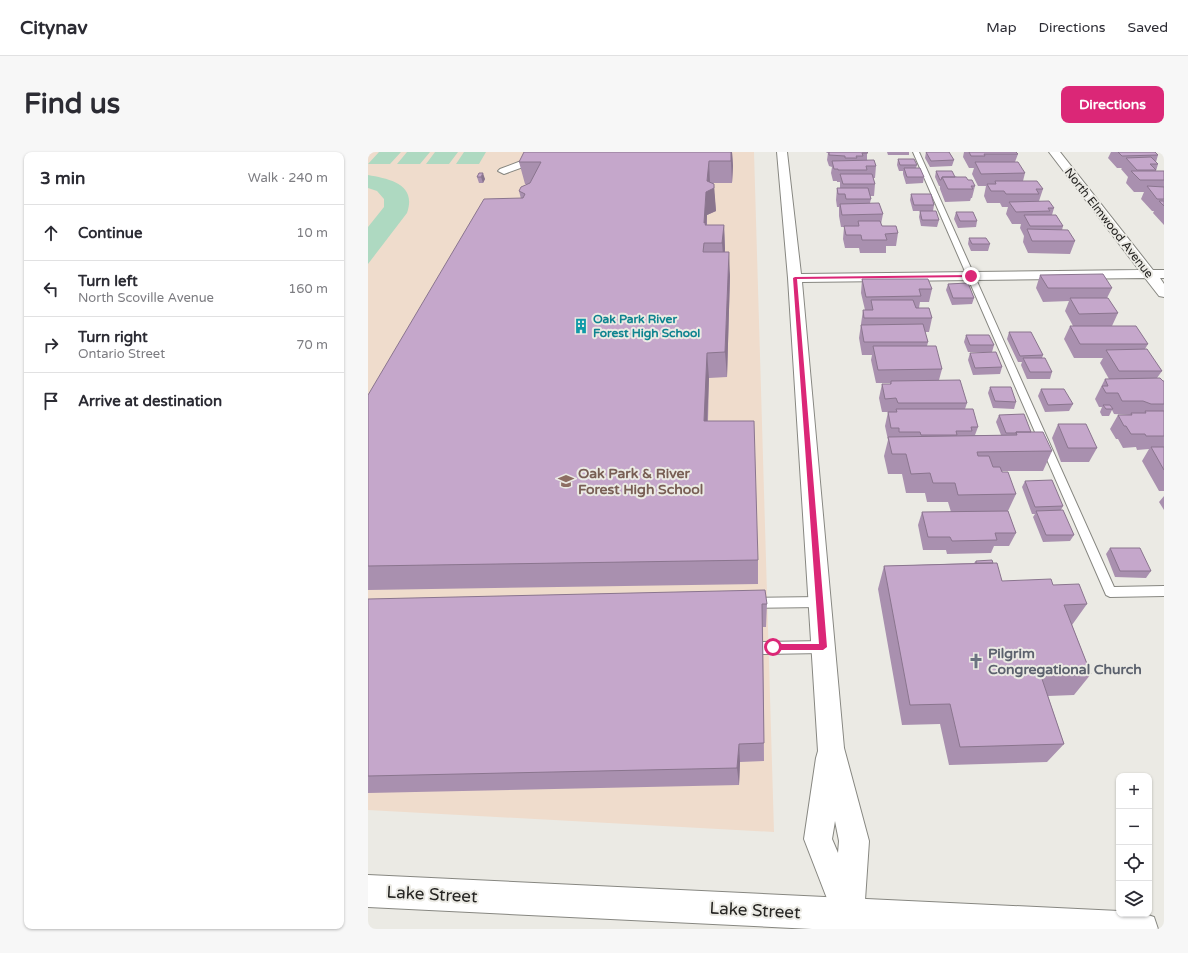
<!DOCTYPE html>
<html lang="en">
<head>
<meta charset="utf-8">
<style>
  :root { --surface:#fff; --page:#f7f7f7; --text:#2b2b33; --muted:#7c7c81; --line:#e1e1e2; --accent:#db2777 }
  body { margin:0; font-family:"Varela Round",sans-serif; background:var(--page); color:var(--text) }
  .controls { position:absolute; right:12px; bottom:12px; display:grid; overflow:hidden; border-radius:8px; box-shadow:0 1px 3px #0004 }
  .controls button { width:36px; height:36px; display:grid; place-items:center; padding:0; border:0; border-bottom:1px solid var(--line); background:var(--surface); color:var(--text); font:20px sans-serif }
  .stop { position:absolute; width:12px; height:12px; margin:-9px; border:3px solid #db2777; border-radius:50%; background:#fff }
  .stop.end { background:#db2777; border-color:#fff; box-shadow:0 1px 4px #0008 }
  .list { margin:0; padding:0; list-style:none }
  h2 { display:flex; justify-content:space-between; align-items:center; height:52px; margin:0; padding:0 16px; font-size:17px }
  h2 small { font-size:13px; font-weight:400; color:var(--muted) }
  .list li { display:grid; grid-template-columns:26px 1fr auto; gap:12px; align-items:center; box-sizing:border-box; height:56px; padding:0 16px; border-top:1px solid var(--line) }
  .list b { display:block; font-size:15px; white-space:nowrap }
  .list p { margin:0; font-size:13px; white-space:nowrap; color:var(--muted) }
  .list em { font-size:13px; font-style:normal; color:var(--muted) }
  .icon { flex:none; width:22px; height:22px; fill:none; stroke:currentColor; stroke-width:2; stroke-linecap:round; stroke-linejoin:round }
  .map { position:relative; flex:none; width:796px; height:777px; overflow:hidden; border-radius:8px }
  header { display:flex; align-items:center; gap:24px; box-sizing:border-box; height:56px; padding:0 20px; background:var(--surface); border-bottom:1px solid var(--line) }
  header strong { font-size:19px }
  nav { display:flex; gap:22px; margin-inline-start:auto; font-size:14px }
  .intro { display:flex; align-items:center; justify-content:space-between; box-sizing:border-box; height:96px; padding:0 24px }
  h1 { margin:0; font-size:28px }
  .button { padding:10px 18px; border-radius:8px; background:var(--accent); color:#fff; font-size:14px; font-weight:700 }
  main { display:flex; gap:24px; padding:0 24px }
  aside { flex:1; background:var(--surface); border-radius:8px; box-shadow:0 1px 3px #0004 }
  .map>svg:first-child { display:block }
</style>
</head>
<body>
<header>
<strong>Citynav</strong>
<nav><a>Map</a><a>Directions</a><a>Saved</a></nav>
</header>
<div class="intro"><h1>Find us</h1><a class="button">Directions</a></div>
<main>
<aside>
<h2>3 min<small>Walk · 240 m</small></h2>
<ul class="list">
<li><svg class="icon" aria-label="ahead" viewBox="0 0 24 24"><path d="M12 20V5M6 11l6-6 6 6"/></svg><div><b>Continue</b></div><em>10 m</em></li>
<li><svg class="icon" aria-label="left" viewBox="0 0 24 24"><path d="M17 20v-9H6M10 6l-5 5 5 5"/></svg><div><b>Turn left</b><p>North Scoville Avenue</p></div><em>160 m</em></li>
<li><svg class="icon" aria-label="right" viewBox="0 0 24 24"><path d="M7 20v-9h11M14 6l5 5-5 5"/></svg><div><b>Turn right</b><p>Ontario Street</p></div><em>70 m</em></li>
<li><svg class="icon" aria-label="arrive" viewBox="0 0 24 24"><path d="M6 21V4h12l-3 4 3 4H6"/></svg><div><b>Arrive at destination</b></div></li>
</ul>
</aside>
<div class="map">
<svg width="796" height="777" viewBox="0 0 796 777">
  <rect width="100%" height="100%" fill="#ebeae4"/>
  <path fill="#efdccc" d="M0 0H386L406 680 0 658Z"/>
  <path fill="#aed9c1" d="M11 0H33L22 12H0Z
    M39 0H62L52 12H29Z
    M67 0H90L81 12H58Z
    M96 0H118L111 12H88Z
    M0 23C22 27 49 32 39 61L0 112V75L16 55V47L9 39 0 36Z"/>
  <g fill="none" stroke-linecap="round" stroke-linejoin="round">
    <defs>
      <path id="lane" d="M545 0H551L746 435 796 434V444L742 445 738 443Z
        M452 445 456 446 458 450 456 454 452 455 385 456 381 455 379 451 381 447 385 446Z
        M455 489 459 491 461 495 459 499 455 501 395 502 391 500 389 496 391 492 395 490Z"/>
      <path id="street" d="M164 0H174L169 10 136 22 130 19 132 17 161 6Z
        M409 0H419L433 122 771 118 681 0H692L785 118H796V126H792L796 132V145L791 144 777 126 434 130 476 596 501 689 496 763 497 777H465V762L436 687 448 606 450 599 420 126ZM467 669 471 689 470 701 464 687Z"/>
      <path id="secondary" d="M0 723 751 759V762H777L786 765 790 777H444L0 755Z"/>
    </defs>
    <use href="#lane" stroke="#878781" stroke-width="2"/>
    <use href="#street" stroke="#878781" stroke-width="2"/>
    <use href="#secondary" stroke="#878781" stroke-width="2"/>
    <use href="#lane" fill="#fff" fill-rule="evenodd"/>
    <use href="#street" fill="#fff" fill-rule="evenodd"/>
    <use href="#secondary" fill="#fff" fill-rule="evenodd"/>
  </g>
  <path fill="#a990af" d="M364 0 365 14 364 31H345L348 59 339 63V73H356L357 100 362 124 359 225 341 226 340 269 390 408V432L0 438V243L153 47 151 39 160 32H157L151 10Z
    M458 0H499V8L508 14 507 26H505L507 32 506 44H502L503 47 502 51 515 62 513 72 514 74 530 81 528 94H518V101H492L491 96H477L475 87 476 75H473L471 64V55H469L468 48 469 36H472V30H469V29H465L463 21 464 15 461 14 459 8 460 1H459Z
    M519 0H541V3H520Z
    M555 0H581L586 8 584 14 562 15 557 6 558 0Z
    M596 0H648L650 2 647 10 657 21 655 29 675 37 671 49 686 56 684 63 695 74 694 78 707 89 702 102 660 101 655 90 656 84 652 76 653 72H644L638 62 640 55H634L632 51H619L616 44 618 34H610L604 22 606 16H601L595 5Z
    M733 0H787L790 3 788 10 790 12 788 19H796V73L785 61 786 59H784L773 47 776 40H766L758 31 760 25 753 17 754 16H749L740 6 743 0Z
    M530 7 549 13 548 16 556 25 555 31 538 32 535 22V19H531L529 13Z
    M568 19 600 28 607 34 604 46H603L602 49 577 50 572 37V34H571L567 25Z
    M111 21 117 27 115 31H111L109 25Z
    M543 42 566 53 565 59 571 68 569 75 553 74 551 65 552 59H545L542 48Z
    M588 60 609 69 608 75 590 76 586 67Z
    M601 86 622 92 620 99H603L600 92Z
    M672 123 744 136 739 146 750 161 744 174 780 192 777 197 794 219 789 226 795 229H796V339H791L774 309 781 297 769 298 768 295 755 296 750 287H748L742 277 750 263H762L746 262 744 258 741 264H734L732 260 734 255H731L727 247 737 227H741L732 211 735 206H706L696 187 702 174H705L697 159 701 149 675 150 668 136Z
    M494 127 564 137 561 150H552L551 156 564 166 561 180H557L560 190 559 194 574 217 571 228 599 251 597 257 610 275 607 283H633L628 270 631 263 663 280 684 299 675 319H634L648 342 640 359 648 381 641 394H626L623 401 579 402 578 398H555L550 373 554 360H583L580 350H559L557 341H538L534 322H520L516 304 520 288 517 274 520 260H526H514L511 246 514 232H522V231H508L503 208 504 203H494L491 186 495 158H497L493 141Z
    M580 132 606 146 604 152 584 153 578 138Z
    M641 180 675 203 674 206 684 220 682 227H659L653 213 654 210H650L639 187Z
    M598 183 626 193 624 200H600L596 190Z
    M602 201 634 215 632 222 605 223 600 208Z
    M622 235 648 250 646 257 625 256 620 241Z
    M673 237 705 252 701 259 677 260 670 244Z
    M690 272 729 296 721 310H693L684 286Z
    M657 329 695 354 693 358 706 383 702 389 675 390 665 365 667 362H664L654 335Z
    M796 344V358L791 350Z
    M742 396 783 419 778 426 747 425 738 402Z
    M608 409 625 411 634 429 685 433 719 452 704 473 723 522 706 543 680 544 696 592 679 610 581 613 572 572 534 573 510 437 516 414 606 411Z
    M0 447 399 452 398 475H395L396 609 372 610 371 633 0 641Z"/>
  <path fill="#8a758e" d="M363 0H364L365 14 364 31 363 9Z
    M341 9 342 31 346 32 348 59 339 63 338 80 336 71 338 40Z
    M115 21 117 27 115 31 113 25Z
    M356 73 357 97 356 115 354 91Z
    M361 100 362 124 359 225 357 200Z
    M339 201 341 226 338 294 336 269Z
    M371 592 372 610 371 633 369 616Z"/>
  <path fill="#c5a7cb" stroke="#8a758e" d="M156 0H363V9H341L339 29 346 32V36L338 40 336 71H338L337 73H356L354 91H336L335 100H361L357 200 339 201 336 269H386L390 408 0 414V243L116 47 155 46 157 42 151 39 153 35 162 31 173 10H151Z
    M461 0H499L500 1H494L495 4H488L489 6H477V4L461 3Z
    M558 0H581L586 8 563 9Z
    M601 0H648L650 2H616L617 4H603Z
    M750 0H787L790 3 754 4Z
    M783 5 790 12H782L788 18H769L758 6Z
    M530 7H546L549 13H532Z
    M506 8 508 14H498L499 18H470V17H466L464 9Z
    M607 10H650L657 21 613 22Z
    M536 16H552L556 25H539Z
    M568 19H584L587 25H574L573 28H572Z
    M763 19H796V28H772Z
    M111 21H115L113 25H109Z
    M472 22H504L507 32H475Z
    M574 25H598L600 28H604L607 34H603L605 37H580Z
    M627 29H669L675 37H668L671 42H638L636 39H623L619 32H628Z
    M779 34 796 35V47H789Z
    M469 36H500L503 47H478L477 42H470Z
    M543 42H563L566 53H546Z
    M681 49 686 56H680L682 59 648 60 641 50Z
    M791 49H796V54Z
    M511 51 515 62 474 63 472 52Z
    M552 59H568L571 68H554Z
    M588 60H605L609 69H592Z
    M656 63H688L695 74H662Z
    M490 69H512L514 74H528L530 81 517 82 519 88H494L493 83H478L476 74H491Z
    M659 77 700 78 707 89H664Z
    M601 86H618L622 92H604Z
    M735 122 744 136H680L672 123Z
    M494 127H560L564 137H551L553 144 498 145Z
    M600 131 606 146H585L580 132Z
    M702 146H740L750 161 711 162Z
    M503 148H545L548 156H561L564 166H496L495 158H505Z
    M555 172 560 190H496L493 173Z
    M702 174H768L780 192H712Z
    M641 180H663L675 203 652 204Z
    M598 183H621L626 193H602Z
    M505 194H568L574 217 510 218Z
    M779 197 794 219H751L738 198Z
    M628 200 634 215 607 216 602 201Z
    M655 206H677L684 220H662Z
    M792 226 795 229H796V252H783L775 249H754L750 241H738L734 234H740L737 227Z
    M592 228 599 251H530L528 246 517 247 514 232H523V229Z
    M622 235H643L648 250 627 249Z
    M673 237H696L705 252 680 253Z
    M735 253H742L745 257H738Z
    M528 257H605L610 275H603L604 279H588L589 283H553L552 280H531V276H523L520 260H529Z
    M777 259H796V284H778L777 282H763L758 274H756L750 263H764L763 261H778Z
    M656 262 663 280H648V281H638L631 263Z
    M690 272H718L729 296H700Z
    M648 280H675L684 299 609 300 610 304H621L625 315H632L634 320H640L648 342 590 343 587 331H565L562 321 543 322 538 302H524L520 285 649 283Z
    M783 295H796V318Z
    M684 328 695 354 667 355 657 329Z
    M695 358 706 383H678L668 359Z
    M640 359 648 381H627L629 388 584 389 582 385H560L554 360Z
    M742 396H772L783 419H752Z
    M624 408 625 411H608V409Z
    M629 411 634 429 683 427 685 433 711 432 719 452 696 453 723 522 673 524 696 592 592 595 582 552 542 553 516 414Z
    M397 438 399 452H394L396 591 371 592 369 616 0 624V447Z"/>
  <path fill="#db2777" d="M603 123 605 125 429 127 459 495 455 498H403V493L405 492H451L425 126 427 125Z"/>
  <defs>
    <symbol id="building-bare" viewBox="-9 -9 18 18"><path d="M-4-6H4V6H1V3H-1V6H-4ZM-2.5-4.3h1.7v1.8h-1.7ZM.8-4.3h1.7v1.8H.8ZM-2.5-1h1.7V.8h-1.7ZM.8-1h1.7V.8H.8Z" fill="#0f9aa8" stroke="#ebeae4" stroke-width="2.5" paint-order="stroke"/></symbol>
    <symbol id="school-bare" viewBox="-9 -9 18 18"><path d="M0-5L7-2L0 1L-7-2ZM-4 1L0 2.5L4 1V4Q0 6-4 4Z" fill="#8d6e63" stroke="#ebeae4" stroke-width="2.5" paint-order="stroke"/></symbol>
    <symbol id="church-bare" viewBox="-9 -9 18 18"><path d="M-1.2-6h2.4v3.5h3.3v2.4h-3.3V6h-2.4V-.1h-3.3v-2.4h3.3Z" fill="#6b7280" stroke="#ebeae4" stroke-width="2.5" paint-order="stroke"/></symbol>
  </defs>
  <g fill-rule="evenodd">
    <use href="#building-bare" x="202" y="163" width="22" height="22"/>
    <use href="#school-bare" x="187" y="318" width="22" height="22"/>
    <use href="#church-bare" x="597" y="498" width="22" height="22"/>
  </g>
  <g text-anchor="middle" stroke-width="4" stroke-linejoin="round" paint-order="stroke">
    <g font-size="12" fill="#252422" stroke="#ebeae4">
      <text transform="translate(741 71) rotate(52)" y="4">North Elmwood Avenue</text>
    </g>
    <g font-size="12" font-weight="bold" fill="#0d838f" stroke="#ebeae4" text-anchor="start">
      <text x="225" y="171">Oak Park River<tspan x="225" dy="14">Forest High School</tspan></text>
    </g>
    <g font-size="14" font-weight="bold" fill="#785e54" stroke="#ebeae4" text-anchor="start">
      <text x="210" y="326">Oak Park &amp; River<tspan x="210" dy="16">Forest High School</tspan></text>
    </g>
    <g font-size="14" font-weight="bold" fill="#5b616d" stroke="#ebeae4" text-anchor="start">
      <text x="620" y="506">Pilgrim<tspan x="620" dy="16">Congregational Church</tspan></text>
    </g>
    <g font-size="17" fill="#252422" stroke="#ebeae4">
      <text transform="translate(64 742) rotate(3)" y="6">Lake Street</text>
      <text transform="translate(387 758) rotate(3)" y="6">Lake Street</text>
    </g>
  </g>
</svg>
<div class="controls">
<button>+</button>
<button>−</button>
<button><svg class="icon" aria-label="locate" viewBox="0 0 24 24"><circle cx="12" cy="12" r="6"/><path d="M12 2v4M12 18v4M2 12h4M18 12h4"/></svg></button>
<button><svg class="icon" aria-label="layers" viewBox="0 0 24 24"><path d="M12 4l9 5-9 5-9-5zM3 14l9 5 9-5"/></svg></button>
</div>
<div class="stop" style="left:405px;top:495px"></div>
<div class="stop end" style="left:603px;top:124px"></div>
</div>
</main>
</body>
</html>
